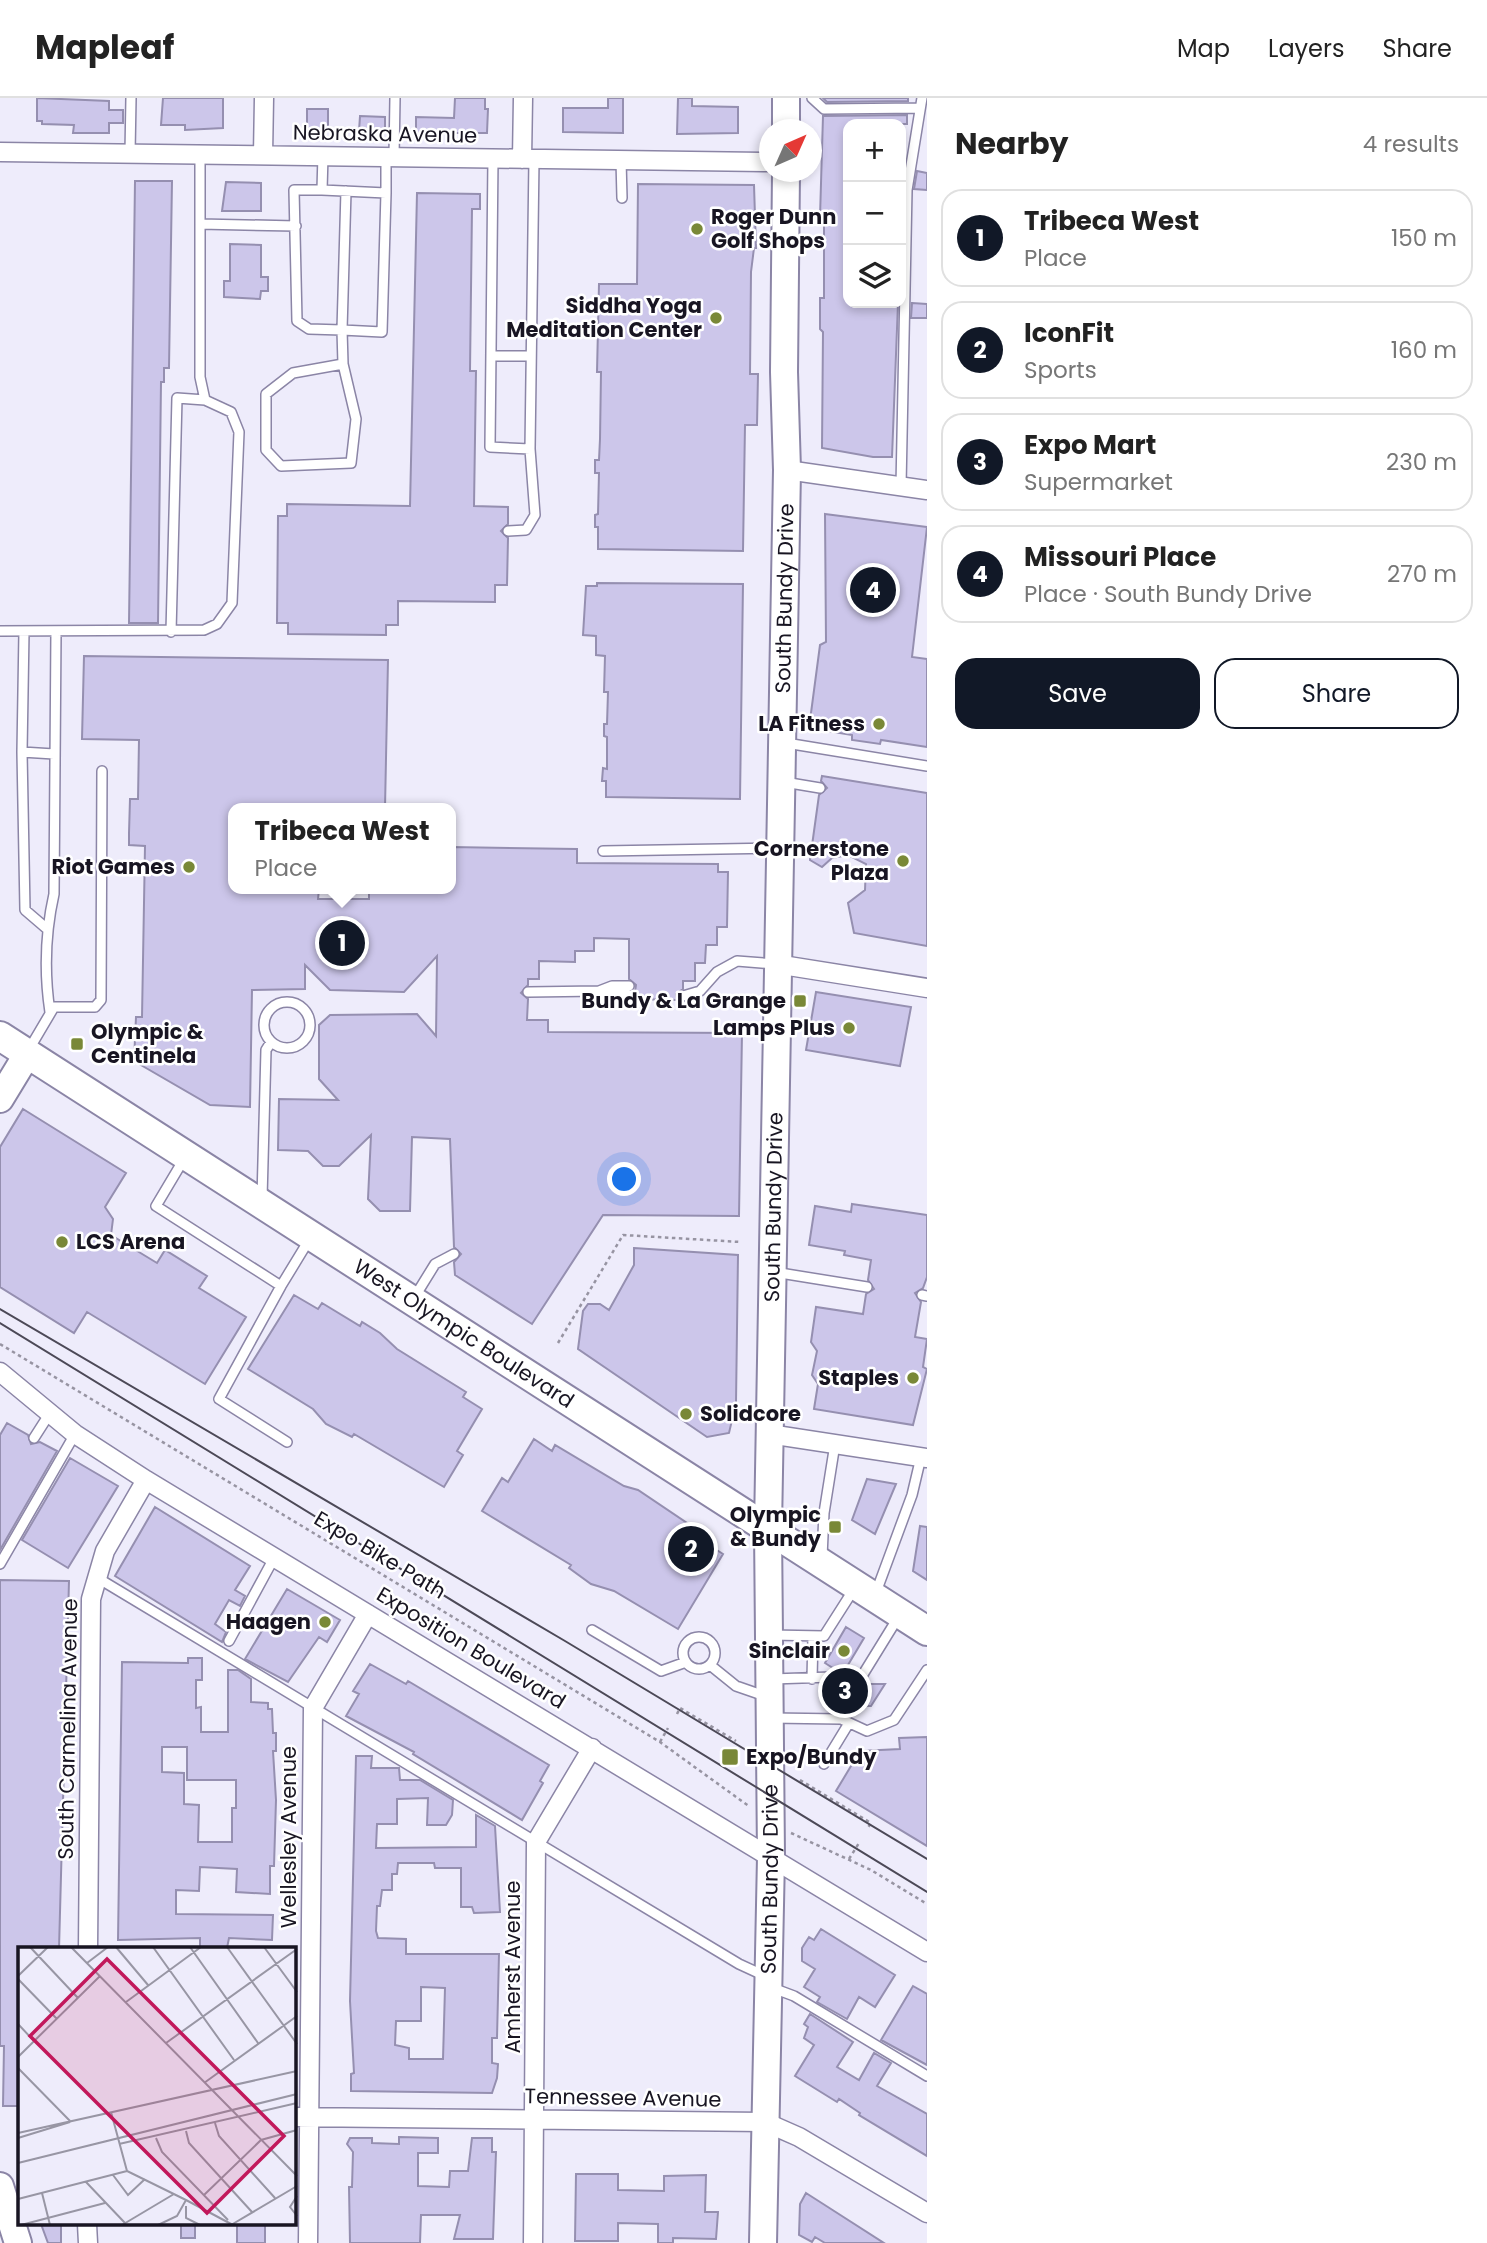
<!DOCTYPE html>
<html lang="en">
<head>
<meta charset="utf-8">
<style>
  :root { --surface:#fff; --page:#f6f6f6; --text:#222; --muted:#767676; --line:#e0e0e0; --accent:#111827 }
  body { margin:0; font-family:Poppins,sans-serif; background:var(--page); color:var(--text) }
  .controls { position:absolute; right:21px; top:21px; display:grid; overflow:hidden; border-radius:14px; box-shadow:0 4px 10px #0003 }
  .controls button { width:63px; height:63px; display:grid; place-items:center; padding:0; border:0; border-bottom:2px solid var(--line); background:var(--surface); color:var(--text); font:35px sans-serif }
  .compass { position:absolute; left:759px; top:21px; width:63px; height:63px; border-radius:50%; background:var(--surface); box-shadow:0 4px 10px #0003; rotate:45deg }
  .you { position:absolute; left:625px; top:1082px; width:24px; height:24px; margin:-18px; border:5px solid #fff; border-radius:50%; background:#1a73e8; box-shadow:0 0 0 10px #1a73e833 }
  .badge { display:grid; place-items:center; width:46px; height:46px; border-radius:50%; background:var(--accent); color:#fff; font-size:23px; font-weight:700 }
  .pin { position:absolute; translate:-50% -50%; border:4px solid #fff; box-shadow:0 2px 7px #0006 }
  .popup { position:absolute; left:228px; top:705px; width:228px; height:91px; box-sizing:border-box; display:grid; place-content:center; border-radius:14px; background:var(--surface); filter:drop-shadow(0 2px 5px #0005); font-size:23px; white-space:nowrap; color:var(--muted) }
  .popup b { font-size:26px; color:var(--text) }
  .popup::after { content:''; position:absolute; left:50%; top:100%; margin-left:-14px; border:14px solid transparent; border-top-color:var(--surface) }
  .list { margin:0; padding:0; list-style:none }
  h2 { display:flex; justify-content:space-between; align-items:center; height:91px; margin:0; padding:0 28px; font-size:30px }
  h2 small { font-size:23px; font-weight:400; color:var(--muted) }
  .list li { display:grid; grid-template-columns:46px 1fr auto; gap:21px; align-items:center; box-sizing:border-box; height:98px; margin:0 14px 14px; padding:0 14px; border:2px solid var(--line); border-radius:21px }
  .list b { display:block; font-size:26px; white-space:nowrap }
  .list p { margin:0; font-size:23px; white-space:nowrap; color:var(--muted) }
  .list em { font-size:23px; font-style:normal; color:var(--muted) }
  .actions { display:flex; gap:14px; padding:21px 28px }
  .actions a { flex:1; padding:16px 0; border:2px solid var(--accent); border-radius:21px; text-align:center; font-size:24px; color:var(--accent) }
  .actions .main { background:var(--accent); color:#fff }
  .icon { flex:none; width:38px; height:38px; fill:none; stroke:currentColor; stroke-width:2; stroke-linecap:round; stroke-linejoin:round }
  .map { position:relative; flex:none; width:927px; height:2145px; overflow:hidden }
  header { display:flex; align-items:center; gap:42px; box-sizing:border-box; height:98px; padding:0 35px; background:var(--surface); border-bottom:2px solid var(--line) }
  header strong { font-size:33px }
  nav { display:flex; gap:38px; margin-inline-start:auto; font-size:24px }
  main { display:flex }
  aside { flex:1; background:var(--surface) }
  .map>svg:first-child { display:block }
</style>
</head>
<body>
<header>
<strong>Mapleaf</strong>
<nav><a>Map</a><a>Layers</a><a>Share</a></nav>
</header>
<main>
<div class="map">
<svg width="927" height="2145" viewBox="0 0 927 2145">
  <rect width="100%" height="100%" fill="#eeecfb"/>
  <path fill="#ccc6ea" stroke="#958fb0" stroke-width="2" fill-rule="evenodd" d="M37 0 109 3V12H123V25H109V35H73L74 27 42 26V23H37Z
    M163 0H223V30L185 32V27H161Z
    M455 0H485V11H488L487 35H416V19L454 20Z
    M608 0H623V35L563 34V10H608Z
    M678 0H692V8L738 9V35L677 36Z
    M823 0H908V3L827 4Z
    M307 11H328V33H307Z
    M907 17V26H848V205H898L892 359H873L822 350 823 234 820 231V200H824V119H820L823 18Z
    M360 18 385 19V34L359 33Z
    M917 73 927 75V92L914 91Z
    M135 83H172L169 270H164V284H161L158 525H129Z
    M226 84 261 85V113H222Z
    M638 86 754 87 756 150H754L751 174 750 276H758L757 327H745L743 453 598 451V429H595V417L598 416 599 375H595V362H599L600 341 601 274H597L599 186H637Z
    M417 95 480 96V111H472L470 273H476L474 408 508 409V426L501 433 508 440 507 487H495V504L398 503V527H386V537L288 536V525H277L278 418H287V406L410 408Z
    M230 146 261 147V179H268V193H261L260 201 224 199V183H230Z
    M912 205 927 206V220H911Z
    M825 416 927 429 912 559 927 561V649L881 642 880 646 852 642V637L809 630 820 547 826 544Z
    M597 485 743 486 740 701 606 699V683H602L603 670 607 671V639L604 638V626H607L608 594H604L605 558 596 557V538L583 537 586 488H597Z
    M84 558 388 562 385 710H234V791H319L318 801H369V791H451V749L577 751V765L718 766V774H728L727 829H717V847H706L705 865H695V883H683V891L676 896 677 902 634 901 636 887 629 881V841L594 840V853H575V864L539 863V881H528V887L521 895 528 901 527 922H548V934L742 935 739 1118 603 1117 532 1226 455 1177 454 1164 461 1156 454 1149 450 1041 412 1039 410 1113H380L368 1101 371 1037 339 1068H323L308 1053 278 1052 279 1001 338 1002 319 981V927L330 917 417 916 436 938 437 858 404 894 330 892 305 867V891L252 892 250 1009 210 1007 134 963 136 919H142L145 748 129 747V735L130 701H138L139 642 82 641Z
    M822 678 927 695V848L854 835 848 805 865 792 866 766 848 757 832 760 822 769 810 762 819 697 827 690 821 683Z
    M816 894 911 909 900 968 806 952Z
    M23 1011 126 1075 105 1109 113 1121 111 1137 157 1165 165 1152 207 1178 199 1190 246 1219 205 1286 87 1214 74 1235 0 1189V1049Z
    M852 1106 927 1117V1179L923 1190 915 1195 921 1204 915 1239 927 1241 923 1269 927 1271 913 1327 814 1311 818 1286 812 1277 817 1253 811 1244 816 1209 863 1216 866 1196 874 1191 868 1182 871 1162 844 1157 845 1153 809 1147 815 1108 851 1114Z
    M634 1150 738 1157 736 1305 729 1335 707 1339 578 1251 583 1213 588 1206H600L609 1212 634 1167Z
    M294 1197 318 1211 322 1205 360 1228 362 1224 380 1235 397 1251 466 1294 463 1299 482 1311 457 1353 463 1357 444 1389 354 1336 352 1339 326 1326 313 1311 248 1271Z
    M7 1325 28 1337 31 1346 40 1344 57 1353 0 1452V1337Z
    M534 1341 552 1353 555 1347 624 1388 638 1392 702 1435 698 1440 723 1456 678 1531 614 1493 591 1486 569 1470 571 1467 482 1413 502 1380 508 1384Z
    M70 1360 118 1388 68 1470 22 1442Z
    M867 1381 896 1386 875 1436 852 1422Z
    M155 1409 250 1468 235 1492 245 1498 240 1508 229 1502 215 1526 226 1534 222 1544 115 1478Z
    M920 1428 927 1429V1482L913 1473Z
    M0 1482 69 1483 59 1851H19V2008H3L4 1948H0Z
    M287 1491 340 1522 327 1544 319 1539 288 1584 245 1561Z
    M846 1529 864 1540 845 1572H836L825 1565Z
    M188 1560H202V1582H196V1610L201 1609V1634H228V1572H238L251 1581V1604L268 1605V1611H272L273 1635H276V1653H273L276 1702 274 1768H270V1796L236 1794 237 1771 200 1769 199 1793 176 1792V1816L273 1817 272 1842 229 1840 227 1850H200V1840L118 1842 122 1564 188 1565ZM162 1649H187V1682H236V1710H232V1744H198L199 1707 184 1706V1675L162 1674Z
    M370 1566 406 1586 408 1583 549 1667 540 1683 543 1685 522 1722 413 1656 414 1654 346 1618 359 1596 353 1593Z
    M825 1586H885L871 1608H825Z
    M927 1639V1748L836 1693 860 1653 900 1651 899 1640Z
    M356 1658H372L371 1670H399L400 1682H420L453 1702 452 1717 446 1727H427L428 1700 397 1701V1726H377L376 1750 476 1749V1717L495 1728 500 1814 474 1815 472 1809H461V1770H435L434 1765H398L397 1776H392V1792H382L380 1808H377L376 1833 378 1840 406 1841V1856H499L497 1940H492V1965L498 1966 497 1980 492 1995 351 1993V1976L354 1975 350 1903ZM421 1889 445 1890 443 1961H409V1950L395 1947 396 1923H421Z
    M821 1831 895 1877 875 1909 859 1899 847 1921 817 1904 820 1899 804 1889 815 1871 802 1863V1850L809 1839 814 1842Z
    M913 1888 927 1896V1967L881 1942Z
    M810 1916 853 1944 837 1969 859 1982 874 1955 891 1965 877 1988 927 2016V2058L859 2017 860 2015 839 2001 837 2004 795 1978 814 1947 804 1940 808 1929 804 1926Z
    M399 2039 438 2040V2055H418V2088L449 2089 450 2073H468L472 2040H492V2054H496L493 2141H454L460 2117H421L420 2145H350L349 2089H352L353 2054 347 2046 350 2040H372V2045L399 2046Z
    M576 2076H618V2092L664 2093V2078L706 2077 705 2114H718L716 2141 673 2140V2145H658V2126L618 2125V2143H575Z
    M806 2095 831 2111 884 2145H825L815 2139 812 2144 799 2137 800 2106Z
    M41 2126H61V2145H48Z
    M181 2126H195V2140H181Z
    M237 2126H265V2145H237Z"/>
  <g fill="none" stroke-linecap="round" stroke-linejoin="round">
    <defs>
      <path id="lane" d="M812 0 824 11 920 10
        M130 55 131 0
        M323 57 322 92 386 95V59
        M394 58 395 0
        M493 60 490 349 530 351
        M621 62 622 100
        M322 92H294L297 223 309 231 342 232 343 266 293 275 266 296V352L281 368 351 365 356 321 343 266
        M346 93 342 232 382 234 386 95
        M200 126 296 128
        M492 258H531
        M901 388 907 92 922 0
        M508 433 526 432 535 417 530 351 534 61
        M0 533 204 532 217 526 232 505 239 334 231 314 205 302 200 279V56
        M24 533 22 654 54 656
        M171 534 177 300 205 302
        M786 645 927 668
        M22 654 25 812 46 830
        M784 684 820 690
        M603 753 777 750
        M599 893 612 888H629
        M528 894 599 893 610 897H629
        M683 898 700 893 717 874 737 863 775 866
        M264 927a23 23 0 1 1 46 0a23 23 0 1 1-46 0Z
        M50 914C44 874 45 836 54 796L56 533
        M28 953 54 909H95L101 902 102 673
        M184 1061 156 1108 281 1188 309 1142
        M262 1100 266 952 271 944
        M774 1174 867 1189
        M281 1188 219 1301 287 1344
        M922 1197 927 1198
        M414 1200 435 1166 454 1156
        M34 1340 50 1315
        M822 1459 824 1415 835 1346
        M0 1466 75 1336
        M96 1479 739 1866 765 1878
        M875 1497 912 1397 921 1359
        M592 1532 661 1573 686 1564
        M771 1537 824 1538 854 1491
        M683 1555a16 16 0 1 1 32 0a16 16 0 1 1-32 0Z
        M229 1543 274 1460
        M710 1567 736 1588 765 1598
        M772 1581 862 1578 899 1518
        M812 1581 813 1538
        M771 1620 841 1621 867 1633 894 1622 927 1572
        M824 1666 849 1625
        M770 1889 794 1898 927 1978"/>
      <path id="street" d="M0 54 769 64
        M263 57 264 0
        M522 61 523 0
        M787 372 927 392
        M776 866 927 890
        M0 1274 75 1336 146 1382 927 1854
        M769 1336 927 1360
        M88 1851 91 1501 105 1453 146 1382
        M294 2019 765 2024 799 2039 927 2115
        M87 2126 88 2145
        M308 2145 313 1610 368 1516
        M533 2145 536 1744 592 1650"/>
      <g id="secondary">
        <path d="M786 32V0"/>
        <path d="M0 1001 28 955"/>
        <path d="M0 2088 18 2145"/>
        <path id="s1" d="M763 2145 771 1759 768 1430 787 372 784 274 786 74"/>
      </g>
      <g id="primary">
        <path id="s2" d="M0 938 927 1533"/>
      </g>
    </defs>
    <use href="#lane" stroke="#8b85a6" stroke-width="12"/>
    <use href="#street" stroke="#8b85a6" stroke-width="21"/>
    <use href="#secondary" stroke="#8b85a6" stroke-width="30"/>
    <use href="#primary" stroke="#8b85a6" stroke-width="32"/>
    <path stroke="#9794a2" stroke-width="2.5" stroke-dasharray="3.5 3.5" stroke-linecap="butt" d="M558 1245 623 1137 741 1144
      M0 1246 660 1644 750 1709
      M677 1616 680 1610 736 1643
      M660 1644 668 1630
      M800 1682 871 1725 867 1731
      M791 1735 871 1772 927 1806
      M849 1761 859 1745"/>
    <use href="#lane" stroke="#fff" stroke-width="9"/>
    <use href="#street" stroke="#fff" stroke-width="18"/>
    <use href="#secondary" stroke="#fff" stroke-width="26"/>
    <use href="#primary" stroke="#fff" stroke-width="28"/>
    <path stroke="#4c4957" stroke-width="2" d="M0 1211 565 1543 927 1761
      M0 1225 927 1794"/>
  </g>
  <g fill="#798837" stroke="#fff" stroke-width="2.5">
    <circle cx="697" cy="131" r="7"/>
    <circle cx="716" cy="220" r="7"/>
    <circle cx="879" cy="626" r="7"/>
    <circle cx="903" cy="763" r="7"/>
    <circle cx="189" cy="769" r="7"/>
    <rect x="793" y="896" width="14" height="14" rx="3.5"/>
    <circle cx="849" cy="930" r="7"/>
    <rect x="70" y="939" width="14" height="14" rx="3.5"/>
    <circle cx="62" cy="1144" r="7"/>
    <circle cx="913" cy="1280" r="7"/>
    <circle cx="686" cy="1316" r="7"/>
    <rect x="828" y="1422" width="14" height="14" rx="3.5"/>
    <circle cx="325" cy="1524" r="7"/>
    <circle cx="844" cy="1553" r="7"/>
    <rect x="721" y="1650" width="18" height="18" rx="3.5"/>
  </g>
  <g text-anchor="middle" stroke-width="5" stroke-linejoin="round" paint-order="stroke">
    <g font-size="21" fill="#181522" stroke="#fff">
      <text transform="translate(385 36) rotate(1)" y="7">Nebraska Avenue</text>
      <text dy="7" stroke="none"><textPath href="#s1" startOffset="1645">South Bundy Drive</textPath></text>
      <text dy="7" stroke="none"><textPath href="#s1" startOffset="1036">South Bundy Drive</textPath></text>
      <text dy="7" stroke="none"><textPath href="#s2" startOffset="551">West Olympic Boulevard</textPath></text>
      <text transform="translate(380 1457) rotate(31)" y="7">Expo Bike Path</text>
      <text transform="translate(471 1550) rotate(31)" y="7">Exposition Boulevard</text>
      <text transform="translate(68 1631) rotate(-89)" y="7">South Carmelina Avenue</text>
      <text transform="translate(289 1739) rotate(-90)" y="7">Wellesley Avenue</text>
      <text dy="7" stroke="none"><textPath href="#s1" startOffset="364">South Bundy Drive</textPath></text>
      <text transform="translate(513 1869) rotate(-90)" y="7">Amherst Avenue</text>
      <text transform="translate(623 2000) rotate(1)" y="7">Tennessee Avenue</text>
    </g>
    <g font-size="21" font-weight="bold" fill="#181522" stroke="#fff" text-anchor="end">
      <text x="711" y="126" text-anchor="start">Roger Dunn<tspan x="711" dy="24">Golf Shops</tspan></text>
      <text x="702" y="215">Siddha Yoga<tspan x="702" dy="24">Meditation Center</tspan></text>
      <text x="865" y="633">LA Fitness</text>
      <text x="889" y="758">Cornerstone<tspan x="889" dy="24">Plaza</tspan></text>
      <text x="175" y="776">Riot Games</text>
      <text x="786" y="910">Bundy &amp; La Grange</text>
      <text x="835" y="937">Lamps Plus</text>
      <text x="91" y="941" text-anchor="start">Olympic &amp;<tspan x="91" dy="24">Centinela</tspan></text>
      <text x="76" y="1151" text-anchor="start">LCS Arena</text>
      <text x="899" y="1287">Staples</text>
      <text x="700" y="1323" text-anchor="start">Solidcore</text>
      <text x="821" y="1424">Olympic<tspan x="821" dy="24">&amp; Bundy</tspan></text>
      <text x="311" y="1531">Haagen</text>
      <text x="830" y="1560">Sinclair</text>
      <text x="746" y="1666" text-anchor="start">Expo/Bundy</text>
    </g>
  </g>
  <g transform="translate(18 1849)">
    <rect width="278" height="278" fill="#eeecfb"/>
    <path fill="none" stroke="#9896a4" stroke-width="2" d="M12 0 60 51M53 0 279 229M98 0 130 38M135 0 216 113M172 0 240 96M209 0 279 97M246 0 279 45M69 16 90 0M0 29 30 0M0 32 39 72M108 55 183 0M0 77 16 94M148 96 279 2M0 110 82 29M0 121 53 175M186 136 279 69M93 165 109 224 168 253M197 176 201 189 257 251M168 184 171 196 234 265M0 186 279 124M0 191 52 175M138 191 144 205 210 273M101 197 279 156M0 216 279 147M95 228 110 248 127 232M68 235 107 276M24 246 32 278M186 248 243 193 279 183M279 249 272 260 279 269M0 252 109 224M168 253 215 278M168 259V271L182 278M3 278 87 256M104 278 156 247M140 278 159 269 168 253M213 278 279 239"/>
    <path fill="#c2185b" fill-opacity="0.15" stroke="#c2185b" stroke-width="3.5" d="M89 12 266 189 189 266 12 89Z"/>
    <rect width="278" height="278" fill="none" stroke="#181522" stroke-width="3.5"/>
  </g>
</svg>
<div class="controls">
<button>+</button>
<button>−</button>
<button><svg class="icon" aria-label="layers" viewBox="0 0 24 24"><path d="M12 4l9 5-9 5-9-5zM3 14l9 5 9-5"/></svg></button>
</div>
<svg class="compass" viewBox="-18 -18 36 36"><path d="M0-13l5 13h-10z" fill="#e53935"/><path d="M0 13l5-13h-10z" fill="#767676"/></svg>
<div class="you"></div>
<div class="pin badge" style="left:342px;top:845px">1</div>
<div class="popup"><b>Tribeca West</b>Place</div>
<div class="pin badge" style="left:691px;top:1451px">2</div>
<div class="pin badge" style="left:845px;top:1593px">3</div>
<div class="pin badge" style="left:873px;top:492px">4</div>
</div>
<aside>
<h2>Nearby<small>4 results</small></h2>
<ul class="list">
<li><span class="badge">1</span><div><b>Tribeca West</b><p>Place</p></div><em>150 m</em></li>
<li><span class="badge">2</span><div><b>IconFit</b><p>Sports</p></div><em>160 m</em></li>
<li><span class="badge">3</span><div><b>Expo Mart</b><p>Supermarket</p></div><em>230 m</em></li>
<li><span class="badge">4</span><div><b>Missouri Place</b><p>Place · South Bundy Drive</p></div><em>270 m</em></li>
</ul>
<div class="actions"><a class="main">Save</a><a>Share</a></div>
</aside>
</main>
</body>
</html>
